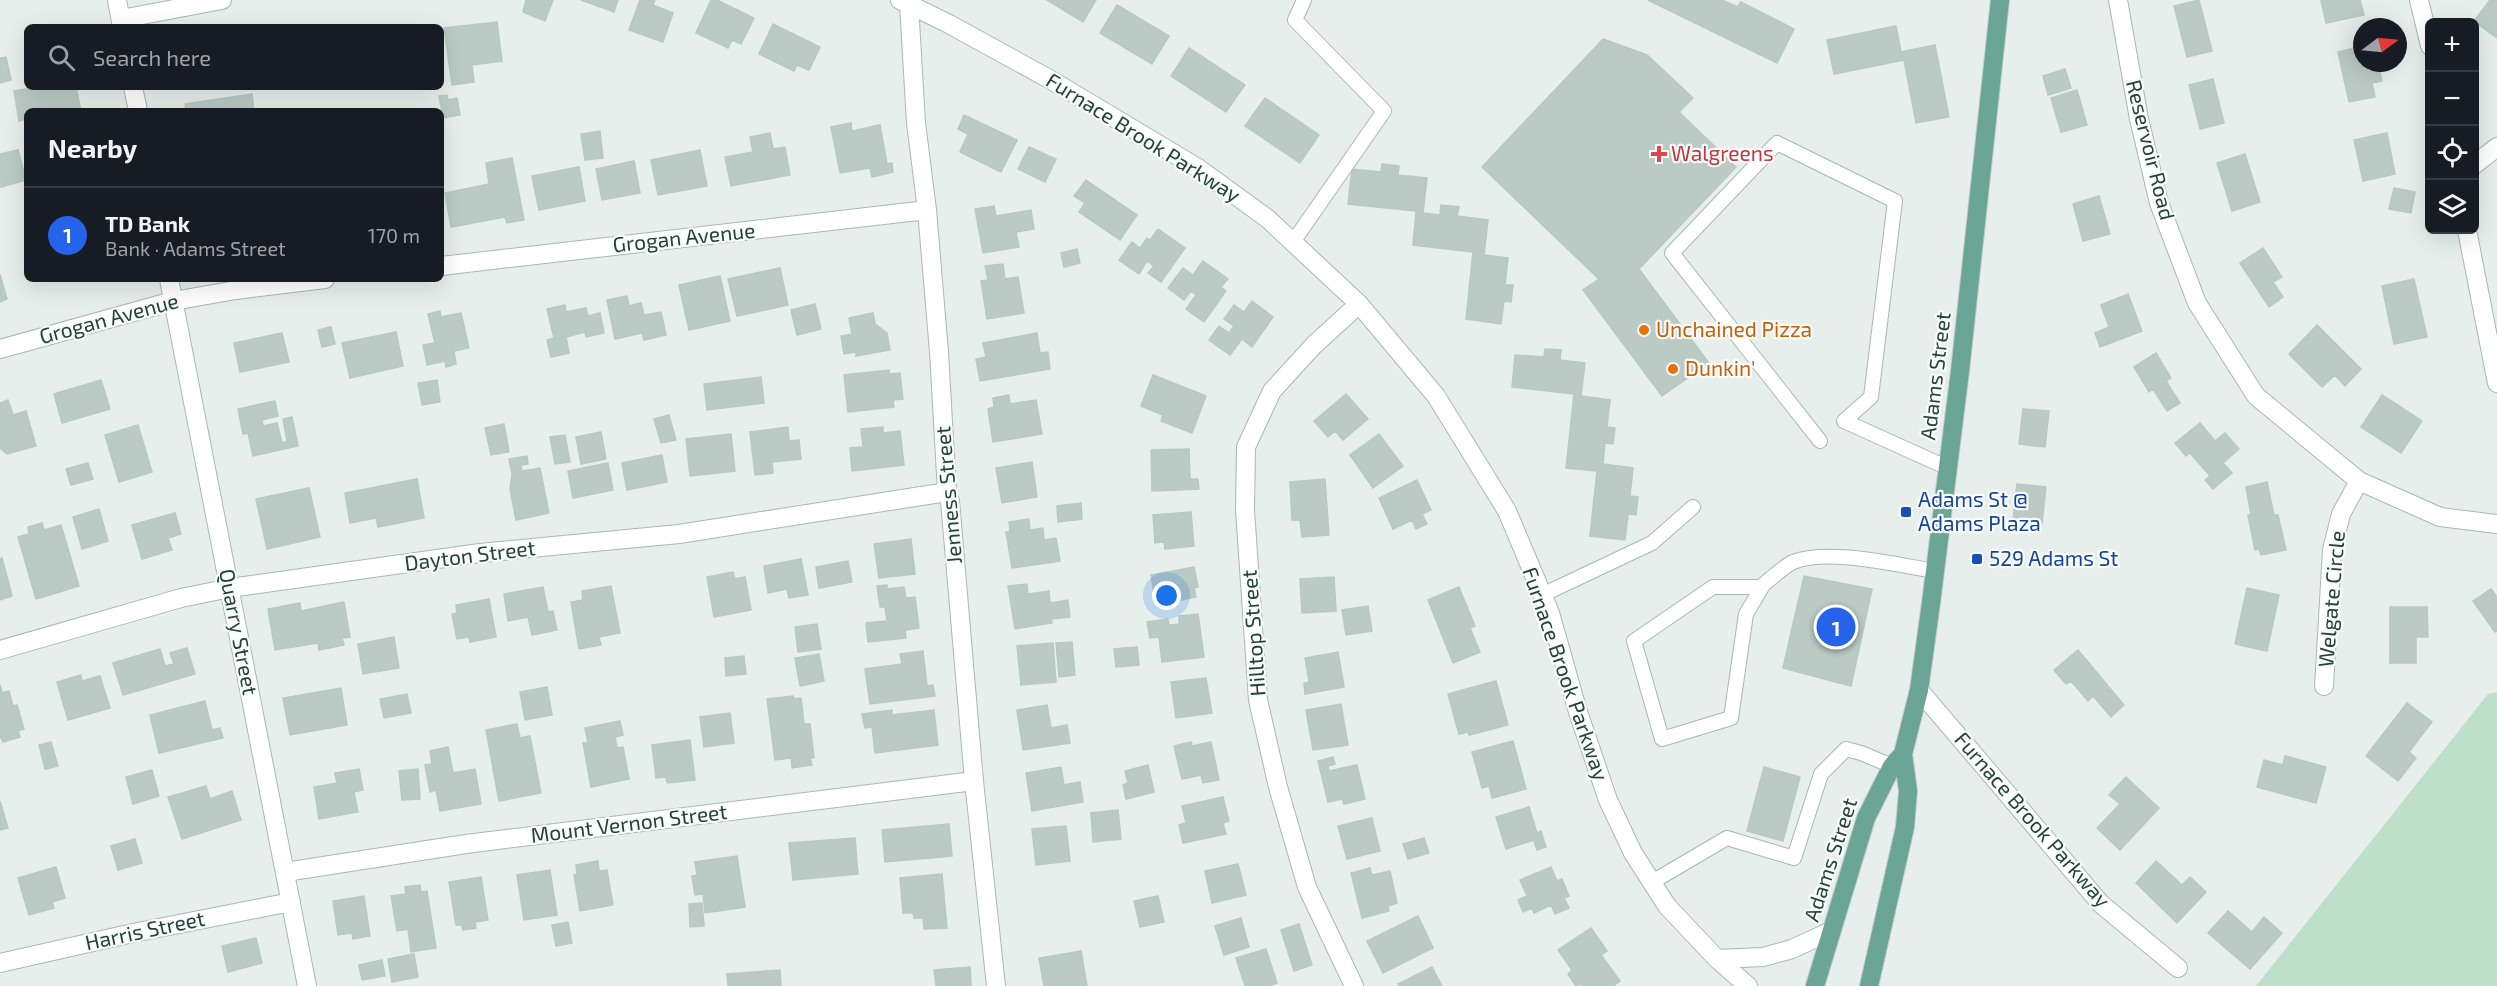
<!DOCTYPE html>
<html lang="en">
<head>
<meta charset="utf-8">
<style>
  :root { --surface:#171b24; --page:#242831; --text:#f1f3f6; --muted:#9ea1a6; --line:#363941; --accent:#2563eb }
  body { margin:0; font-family:"Exo 2",sans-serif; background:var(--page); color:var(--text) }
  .controls { position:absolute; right:18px; top:18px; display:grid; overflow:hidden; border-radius:9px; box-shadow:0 6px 24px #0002 }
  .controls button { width:54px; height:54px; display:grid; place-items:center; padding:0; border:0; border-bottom:2px solid var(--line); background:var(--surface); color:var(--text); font:30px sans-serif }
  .compass { position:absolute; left:2353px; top:18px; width:54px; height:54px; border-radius:50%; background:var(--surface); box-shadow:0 6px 24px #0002; rotate:74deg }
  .you { position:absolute; left:1167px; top:596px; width:21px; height:21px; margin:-15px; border:4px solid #fff; border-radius:50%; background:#1a73e8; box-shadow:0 0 0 9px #1a73e833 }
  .badge { display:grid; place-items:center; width:39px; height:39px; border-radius:50%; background:var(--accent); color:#fff; font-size:20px; font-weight:700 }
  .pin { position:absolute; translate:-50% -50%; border:3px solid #fff; box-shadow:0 2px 6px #0006 }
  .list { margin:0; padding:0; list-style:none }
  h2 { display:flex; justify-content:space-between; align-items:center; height:78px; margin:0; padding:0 24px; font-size:26px }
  h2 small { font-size:20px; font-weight:400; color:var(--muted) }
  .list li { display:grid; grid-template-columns:39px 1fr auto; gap:18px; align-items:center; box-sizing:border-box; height:96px; padding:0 24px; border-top:2px solid var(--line) }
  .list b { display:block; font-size:22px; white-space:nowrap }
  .list p { margin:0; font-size:20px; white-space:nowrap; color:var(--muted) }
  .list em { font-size:20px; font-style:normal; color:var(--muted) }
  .icon { flex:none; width:33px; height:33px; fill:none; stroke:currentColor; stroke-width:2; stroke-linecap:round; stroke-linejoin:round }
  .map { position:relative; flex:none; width:2497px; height:986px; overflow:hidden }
  .search { position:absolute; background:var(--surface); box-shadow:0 6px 24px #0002; left:24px; top:24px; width:420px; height:66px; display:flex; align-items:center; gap:15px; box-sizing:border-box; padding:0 21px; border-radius:9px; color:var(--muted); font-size:22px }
  .panel { position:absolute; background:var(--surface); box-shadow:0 6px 24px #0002; left:24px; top:108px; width:420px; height:174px; border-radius:9px }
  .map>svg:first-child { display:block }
</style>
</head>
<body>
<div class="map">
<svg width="2497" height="986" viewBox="0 0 2497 986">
  <rect width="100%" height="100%" fill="#e6efeb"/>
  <path fill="#bfe0c8" d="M2497 692V986H2256L2488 694Z"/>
  <path fill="#bbcac4" stroke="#b8c9c2" stroke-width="1.5" d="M526 0H553L545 21 523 12Z
    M581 0H618L614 12Z
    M640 0H655L653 5 673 13 663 42 629 30Z
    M711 0H717L754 18 741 44 732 40 728 48 696 33Z
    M1047 0H1096L1083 22Z
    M1648 0H1722L1738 7 1741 2 1794 29 1777 63Z
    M2199 0 2212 51 2187 57 2174 6Z
    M2321 0H2360L2364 15 2326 23Z
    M2490 0H2497V38L2474 21Z
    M1117 5 1169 36 1152 64 1100 33Z
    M497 22 502 61 472 65 474 82 452 85 444 28Z
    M773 24 820 47 809 70 797 65 794 71 759 54Z
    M1896 26 1901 52 1935 45 1949 117 1916 123 1904 60 1834 74 1827 40Z
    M1603 39 1647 55 1693 98 1679 112 1736 167 1639 269 1709 363 1662 396 1583 290 1599 279 1482 167Z
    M2362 46V63H2378L2382 81 2372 83 2375 97 2349 102 2338 52Z
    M1189 48 1245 85 1226 112 1171 76Z
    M6 57 11 80 0 83V58Z
    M2065 69 2071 88 2048 95 2043 76Z
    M2213 79 2224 123 2200 129 2189 85Z
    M37 87H76L81 111H27V119L19 121 14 91Z
    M2077 90 2087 125 2061 132 2051 98Z
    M252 94 254 111H186L185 104Z
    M447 95 448 100 457 98 460 115 443 118 439 96Z
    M1265 98 1319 135 1300 163 1245 126Z
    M964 115 1017 140 1001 172 960 152 968 134 958 129Z
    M851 123 852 131 880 125 887 164 892 163 893 172 872 177 870 168 840 173 831 127Z
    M600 131 603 158 585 160 581 134Z
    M770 133 773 149 785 147 790 175 731 186 725 157 753 152 750 137Z
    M2387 133 2395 174 2363 181 2354 140Z
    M1029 147 1056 159 1045 182 1018 169Z
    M18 150 26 180 1 187 0 154Z
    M700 150 707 186 658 195 651 160Z
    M2245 154 2260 202 2232 211 2217 163Z
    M512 158 524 220 507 223 505 217 451 227 445 193 489 184 486 163Z
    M634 161 640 193 602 200 596 169Z
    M1382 164 1399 166 1398 175 1427 178 1423 213 1440 215 1441 205 1459 207 1457 216 1488 220 1484 255 1508 258 1505 285H1513L1511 302 1504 301 1501 324 1466 319 1473 252 1413 245 1416 211 1348 204 1352 169 1381 172Z
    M579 167 585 201 539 210 532 176Z
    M1086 180 1137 215 1120 240 1079 212 1085 203 1074 196Z
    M2394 188 2415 192 2411 213 2389 209Z
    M2099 196 2110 234 2083 241 2073 204Z
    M994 206 996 216 1031 210 1034 229 1016 232 1019 247 983 253 975 209Z
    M1158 229 1185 248 1161 282 1148 273 1154 266 1147 261 1139 274 1119 260 1132 242 1140 248 1147 238 1150 240Z
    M2263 248 2282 277 2273 282 2283 297 2269 307 2240 263Z
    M1077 249 1080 263 1064 267 1061 253Z
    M1203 261 1228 279 1221 287 1226 291 1204 322 1186 309 1196 295 1191 291 1184 300 1168 288 1183 268 1193 275Z
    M1003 264 1005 279 1018 277 1024 313 987 319 981 281 988 280 985 266Z
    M780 268 788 305 737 316 728 279Z
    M0 274 7 299 0 302Z
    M720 276 730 321 689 330 679 285Z
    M2414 279 2427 337 2394 344 2382 286Z
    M2128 294 2142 331 2100 347 2095 333 2109 327 2101 305Z
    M627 296 629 306 641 303 644 315 661 312 666 335 644 340 642 333 615 339 607 300Z
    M1252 301 1273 317 1252 347 1242 339 1230 355 1209 340 1219 326 1229 333 1234 326 1224 319 1234 305 1244 312Z
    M815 304 821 329 797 335 791 310Z
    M565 305 566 312 586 308 588 316 600 313 604 333 586 337 585 332 566 337 569 353 551 357 547 340 554 338 547 309Z
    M440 311 441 317 461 313 469 348 454 351 456 364 446 367 445 361 427 365 423 345 435 343 428 314Z
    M873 313 875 324 887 333 890 350 856 356V352L844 354 841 336 852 334 849 318Z
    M2317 325 2361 369 2345 386 2335 375 2322 387 2289 354Z
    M331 327 335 344 322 347 318 330Z
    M396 332 403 366 350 378 342 343Z
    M282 333 289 362 240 372 234 343Z
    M1037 333 1040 353 1048 352 1050 369 980 381 976 359 986 357 983 343Z
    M1545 349 1561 350 1560 360 1585 363 1581 396 1610 400 1607 427 1615 428 1613 444 1605 443 1603 464 1633 468 1630 496 1638 497 1636 515 1628 514 1625 540 1590 536 1597 471 1566 468 1574 394 1512 387 1515 355 1544 357Z
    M2156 353 2171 378 2166 381 2180 403 2167 411 2153 389 2149 392 2134 367Z
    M889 370V374L900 373 903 399 893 400 894 407 848 412 844 375Z
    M1153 375 1206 396 1192 433 1161 421 1163 415 1141 406Z
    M761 377 764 403 707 410 704 384Z
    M101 380 110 409 62 423 54 394Z
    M437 380 440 402 422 405 418 383Z
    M1346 394 1368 419 1343 440 1335 431 1328 437 1314 421Z
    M1009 395 1010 404 1036 400 1042 434 993 442 988 409 994 407 993 398Z
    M2382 395 2422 421 2401 453 2361 427Z
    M8 400 13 415 26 411 36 446 7 454 0 448V403Z
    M275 401 278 416 262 420 263 426 277 423 282 443 287 441 283 419 292 417 298 446 253 456 248 433 243 434 238 409Z
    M2023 409 2049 411 2045 447 2019 444Z
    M669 415 676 440 661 443 654 419Z
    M2200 423 2215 441 2225 433 2239 449 2223 463 2232 473 2213 489 2205 480 2210 476 2190 453 2186 456 2175 443Z
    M504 424 509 452 491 455 485 428Z
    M138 425 152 472 119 482 105 435Z
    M788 427 789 441 799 440 801 459 772 462 773 473 755 475 750 432Z
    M883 427V433L900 431 904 465 852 471 850 448 863 447 861 429Z
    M601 432 606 459 581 464 576 437Z
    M731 434 735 471 690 476 686 439Z
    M1379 434 1403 466 1373 488 1350 455Z
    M565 435 570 462 555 464 550 437Z
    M1189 449 1190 479H1198L1199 489 1152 491 1151 450Z
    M662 455 667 482 627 490 622 463Z
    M527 456 528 464 521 465 522 471 540 468 549 513 516 520 510 489 512 474 509 459Z
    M1032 462 1037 497 1002 503 996 468Z
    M88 463 93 479 71 485 66 469Z
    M608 463 613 490 573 498 568 471Z
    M417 479 424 518 378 527 376 518 350 523 345 493Z
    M1325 479 1329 535 1302 537 1300 520H1292L1290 482Z
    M1417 480 1431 510 1422 514 1427 524 1416 529 1412 520 1393 529 1379 498Z
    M2267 482 2274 515H2278L2286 550 2261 555 2259 549 2255 550 2248 515H2251L2246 487Z
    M2017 484 2046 487 2042 523 2013 520Z
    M309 488 320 537 267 549 256 499Z
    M1081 503 1082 519 1058 522 1057 506Z
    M99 509 108 541 82 549 73 517Z
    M1191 512 1194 546 1165 549 1164 542 1155 543 1153 515Z
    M175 513 181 534 168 538 172 550 142 559 132 525Z
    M1029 519 1030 530 1043 528 1044 540 1056 538 1060 561 1012 568 1006 532H1010L1009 522Z
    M42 523 44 530 61 525 79 586 36 599 18 537 29 534 28 527Z
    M911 539 915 574 879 578 874 544Z
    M2 558 12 596 0 600V559Z
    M801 559 808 595 789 598 787 589 768 593 764 566Z
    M848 561 852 582 819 588 816 567Z
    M1194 567 1198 587 1194 588 1196 597 1162 604 1160 592 1154 593 1151 575Z
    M733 572 735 579 745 577 751 610 714 617 707 577Z
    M1804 576 1872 589 1851 686 1783 668Z
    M1334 577 1336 611 1302 613 1300 579Z
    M1027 584 1028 594 1049 591 1050 603 1068 600 1070 617 1051 619 1052 623 1015 629 1008 586Z
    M887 585V589L904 587 906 598 915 597 919 628 905 630 906 638 868 642 866 623 887 621 885 607H880L877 586Z
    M611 586 620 633 599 637 601 645 579 649 571 602 583 600 582 591Z
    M543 587 548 612 553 611 557 630 532 635 528 617 508 621 504 594Z
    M1459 587 1475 626 1470 628 1480 652 1453 663 1428 600Z
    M2247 588 2279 595 2267 651 2235 644Z
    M2491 589 2497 597V631L2495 632 2473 601Z
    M489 599 496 637 470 642 469 637 457 639 452 614 457 613 456 605Z
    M344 602 350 637 342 638 344 645 319 650 318 643 275 650 268 609 300 603 301 611Z
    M1368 606 1372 631 1346 635 1342 610Z
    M2390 607H2427L2428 637H2416V663H2390Z
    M1198 614 1204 657 1162 662 1159 637 1150 638 1147 622 1168 619 1169 625 1179 624V616Z
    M817 624 821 649 798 652 795 627Z
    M394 637 399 668 363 674 358 644Z
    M1072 642 1075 675 1059 677 1056 643Z
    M1053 643 1056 682 1021 685 1017 646Z
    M1137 647 1139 665 1116 667 1114 649Z
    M187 648 195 674 123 695 113 663 160 649 165 666 174 664 170 653Z
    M2078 650 2124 705 2111 717 2093 696 2088 701 2071 681 2066 684 2054 670Z
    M923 651 927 686 933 685 935 696 870 704 865 669 902 664 900 654Z
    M1338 652 1344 687 1305 694 1304 683 1309 682 1305 658Z
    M819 654 824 681 800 686 795 658Z
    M744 656 746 674 726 676 725 658Z
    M81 675 82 681 100 676 110 708 68 720 57 682Z
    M1206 678 1212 713 1176 718 1171 682Z
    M1496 681 1508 725 1469 735 1468 732 1459 734 1448 694Z
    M0 685 2 693 9 691 13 706 17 705 24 729 18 731 20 737 3 742 0 736Z
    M547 687 552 715 525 720 520 692Z
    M341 688 347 725 290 735 283 698Z
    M407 694 411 713 384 718 380 699Z
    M793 696 794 699 801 698 804 724H810L814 758H810L812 765 792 768 791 758 775 760 767 699Z
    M205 701 212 730 220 728 223 738 159 753 150 715Z
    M2407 703 2432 722 2409 752 2416 758 2398 781 2366 756Z
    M1341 704 1348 745 1313 750 1306 710Z
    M1047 705 1051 728 1067 725 1070 743 1023 750 1017 710Z
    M892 710V715L934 710 938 745 875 753 872 727 865 728 862 714Z
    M730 713 734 743 704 747 700 717Z
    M620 721 623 735 615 737 617 748 623 747 629 779 591 787 583 743H588L585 728Z
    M517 724 520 738 530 736 541 793 499 801 486 730Z
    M690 740 695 780 667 783 666 777 656 778 652 745Z
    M1513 741 1526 789 1492 798 1489 786 1482 788 1472 752Z
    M51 742 58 766 45 769 39 745Z
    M1191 742 1192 746 1211 742 1219 780 1203 783 1201 775 1182 779 1174 746Z
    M448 747 453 773 475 769 481 804 440 811 436 790 430 792 425 765 432 764 430 751Z
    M2285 756 2326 767 2316 803 2257 787 2264 760 2283 765Z
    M1333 757 1335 764 1328 766 1329 771 1357 765 1365 799 1344 804 1342 799 1328 802 1318 761Z
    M1148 765 1154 792 1126 799 1123 785 1128 783 1125 771Z
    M1061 767 1064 785 1080 782 1083 802 1032 811 1026 773Z
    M1764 767 1800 777 1783 841 1747 831Z
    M359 769 363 790 354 792 358 812 319 819 314 787 337 783 335 773Z
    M418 769 420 799 402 800 399 771Z
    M152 770 159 796 133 804 126 777Z
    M2126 777 2159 808 2120 850 2097 828 2120 804 2109 795Z
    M206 786 210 799 232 791 241 820 182 839 168 797Z
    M1223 797 1229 821 1223 823 1226 834 1183 843 1179 825 1186 823 1182 806Z
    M0 801 8 828 0 830Z
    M1529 807 1537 833 1541 831 1546 847 1537 850 1534 840 1506 849 1496 817Z
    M1118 810 1121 839 1093 842 1091 813Z
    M1372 818 1380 851 1347 859 1338 826Z
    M949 824 952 856 885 862 882 830Z
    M1066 826 1070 861 1036 865 1032 829Z
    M855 838 858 874 793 880 789 843Z
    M1424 838 1429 853 1408 859 1403 844Z
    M135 839 142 863 118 870 111 846Z
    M737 856 745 907 705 913 703 894 695 895 692 876 697 875 695 862Z
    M598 861 599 871 607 870 613 905 580 911 574 875 577 874 576 865Z
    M2156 861 2182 885 2190 877 2206 892 2177 923 2136 883Z
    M1238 864 1246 895 1212 903 1205 871Z
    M56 867 65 898 52 902 54 908 29 915 18 878Z
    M1551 867 1557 881 1562 879 1569 896 1564 898 1569 908 1555 914 1551 905 1534 913 1532 908 1523 912 1518 900 1527 896 1520 880Z
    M1370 868 1372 875 1390 871 1397 903 1388 906 1389 911 1362 918 1351 873Z
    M550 870 557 915 524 920 517 875Z
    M942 874 947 928 924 929 923 918H914L913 913H903L900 878Z
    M481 877 488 920 475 922 476 928 463 930 462 925H456L449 882Z
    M420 885 421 892 427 891 436 948 411 952 408 929 397 931 391 896 406 894 405 887Z
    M364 896 370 936 353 939 352 933 338 935 333 901Z
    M1158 896 1164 922 1140 927 1134 901Z
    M702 903 704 926 690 927 689 904Z
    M2228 911 2252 932 2264 917 2282 933 2250 969 2208 933Z
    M1418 916 1433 948 1383 973 1367 941Z
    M1241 918 1249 947 1224 955 1215 926Z
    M568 922 572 943 556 946 552 925Z
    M1299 924 1312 965 1294 971 1281 930Z
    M1591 928 1607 951 1601 955 1620 981 1613 986H1583L1582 984 1576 986 1568 974 1572 970 1558 950Z
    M256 938 262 963 228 972 222 946Z
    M1266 949 1277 983 1269 986H1245L1236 958Z
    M1081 951 1087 986H1044L1039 958Z
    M414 954 418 977 392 982 388 959Z
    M382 960 385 976 362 980 359 965Z
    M970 967 971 986H936L934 970Z
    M1432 967 1442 986H1399L1398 984Z
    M780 970 781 986H728L727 974Z"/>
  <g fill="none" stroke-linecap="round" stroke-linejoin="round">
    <defs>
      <path id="lane" d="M1293 242 1384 111 1295 20 1304 0
        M1820 441 1672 253 1777 143 1895 201 1871 397 1844 421 1948 468
        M1762 587H1713L1634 641 1662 739 1731 718 1746 614 1762 587 1764 584C1773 577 1783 567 1793 562 1828 548 1897 565 1935 571
        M1542 595 1652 543 1693 507
        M1652 882 1727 838 1794 858 1821 774 1846 749 1861 753 1892 766"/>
      <path id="street" d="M2118 0 2139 119 2159 203 2197 303 2256 396 2359 481 2440 517 2497 524
        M2419 0 2430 46
        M909 4 916 123 927 210 939 352 947 492 950 501 974 781 996 986
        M121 19 222 0
        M2474 165 2497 147
        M2467 230 2497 383
        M441 266 927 210
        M0 349 173 301 236 290 325 279
        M0 650 181 598 230 588 480 553 679 534 947 492
        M2324 686 2332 550 2341 514 2359 481
        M1919 690 2101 904 2178 968
        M285 872 466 844 974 781
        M0 963 133 933 291 902
        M1354 986 1307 887 1278 787 1258 700 1245 510 1246 447 1272 391 1314 345 1359 304"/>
      <path id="secondary" d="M117 0 122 27
        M900 0 949 24 1051 80 1198 168 1268 219 1359 304 1436 396 1507 511 1550 613 1578 712 1608 800 1633 853 1667 906 1717 959 1748 986
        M133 87 138 111
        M169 279 307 986
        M1717 959 1763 957 1792 949 1831 931"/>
      <path id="primary" d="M1815 986 1866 818 1892 766 1903 754
        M1869 986 1905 827 1908 791 1903 754 1919 690 1931 603 1960 371 2000 0"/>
    </defs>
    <use href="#lane" stroke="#a8b8b2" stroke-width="16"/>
    <use href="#street" stroke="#a8b8b2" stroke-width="20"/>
    <use href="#secondary" stroke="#a4bbb3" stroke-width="20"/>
    <use href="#primary" stroke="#c2cac8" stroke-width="20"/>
    <use href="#lane" stroke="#fff" stroke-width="14"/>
    <use href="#street" stroke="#fff" stroke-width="18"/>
    <use href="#secondary" stroke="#fff" stroke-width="18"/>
    <use href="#primary" stroke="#6aa596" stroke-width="18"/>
  </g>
  <path fill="#e0444e" stroke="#f7fbf9" stroke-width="2" d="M1656 145h6v6h6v6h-6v6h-6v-6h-6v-6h6z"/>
  <g fill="#e8710a" stroke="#f7fbf9" stroke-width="2">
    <circle cx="1644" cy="330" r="6"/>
    <circle cx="1673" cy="369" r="6"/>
  </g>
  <g fill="#1a4fb4" stroke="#f7fbf9" stroke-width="2">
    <rect x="1900" y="506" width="12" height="12" rx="3"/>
    <rect x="1971" y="553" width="12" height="12" rx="3"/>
  </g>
  <g text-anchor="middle" stroke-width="4.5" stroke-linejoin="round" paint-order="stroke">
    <g font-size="21" fill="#24423a" stroke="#f7fbf9">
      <text transform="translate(1143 138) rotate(32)" y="7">Furnace Brook Parkway</text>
      <text transform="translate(2150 150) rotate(76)" y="7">Reservoir Road</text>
      <text transform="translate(684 238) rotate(-6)" y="7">Grogan Avenue</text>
      <text transform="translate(109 319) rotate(-15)" y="7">Grogan Avenue</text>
      <text transform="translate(1936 376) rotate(-83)" y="7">Adams Street</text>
      <text transform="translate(949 495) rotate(-95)" y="7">Jenness Street</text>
      <text transform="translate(470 556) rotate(-7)" y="7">Dayton Street</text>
      <text transform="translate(2332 599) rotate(-85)" y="7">Welgate Circle</text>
      <text transform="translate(238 632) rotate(79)" y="7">Quarry Street</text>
      <text transform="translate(1254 633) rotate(-94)" y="7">Hilltop Street</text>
      <text transform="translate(1565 674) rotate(71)" y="7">Furnace Brook Parkway</text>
      <text transform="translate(2032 820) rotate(49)" y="7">Furnace Brook Parkway</text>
      <text transform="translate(629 824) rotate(-7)" y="7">Mount Vernon Street</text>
      <text transform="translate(1831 860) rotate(-72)" y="7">Adams Street</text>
      <text transform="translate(145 931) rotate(-12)" y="7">Harris Street</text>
    </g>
    <g font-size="21" fill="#be3a42" stroke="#f7fbf9" text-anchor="start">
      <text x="1671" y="161">Walgreens</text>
    </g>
    <g font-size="21" fill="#c56008" stroke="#f7fbf9" text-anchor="start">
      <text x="1656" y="337">Unchained Pizza</text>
      <text x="1685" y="376">Dunkin'</text>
    </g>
    <g font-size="21" fill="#164399" stroke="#f7fbf9" text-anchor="start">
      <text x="1918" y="507">Adams St @<tspan x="1918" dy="24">Adams Plaza</tspan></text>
      <text x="1989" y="566">529 Adams St</text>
    </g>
  </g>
</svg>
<div class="controls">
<button>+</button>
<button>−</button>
<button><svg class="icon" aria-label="locate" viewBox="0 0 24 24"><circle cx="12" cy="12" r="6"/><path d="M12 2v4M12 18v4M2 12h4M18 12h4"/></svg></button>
<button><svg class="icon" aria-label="layers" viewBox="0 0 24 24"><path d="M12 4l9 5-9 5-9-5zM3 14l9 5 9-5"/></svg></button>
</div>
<svg class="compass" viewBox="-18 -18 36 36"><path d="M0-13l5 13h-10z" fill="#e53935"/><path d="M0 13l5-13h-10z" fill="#9ea1a6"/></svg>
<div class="you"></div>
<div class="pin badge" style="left:1836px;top:627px">1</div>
<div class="search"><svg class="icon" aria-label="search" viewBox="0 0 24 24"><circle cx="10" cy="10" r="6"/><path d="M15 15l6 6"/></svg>Search here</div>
<section class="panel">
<h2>Nearby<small></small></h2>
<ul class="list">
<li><span class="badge">1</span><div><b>TD Bank</b><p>Bank · Adams Street</p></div><em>170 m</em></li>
</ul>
</section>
</div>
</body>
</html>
